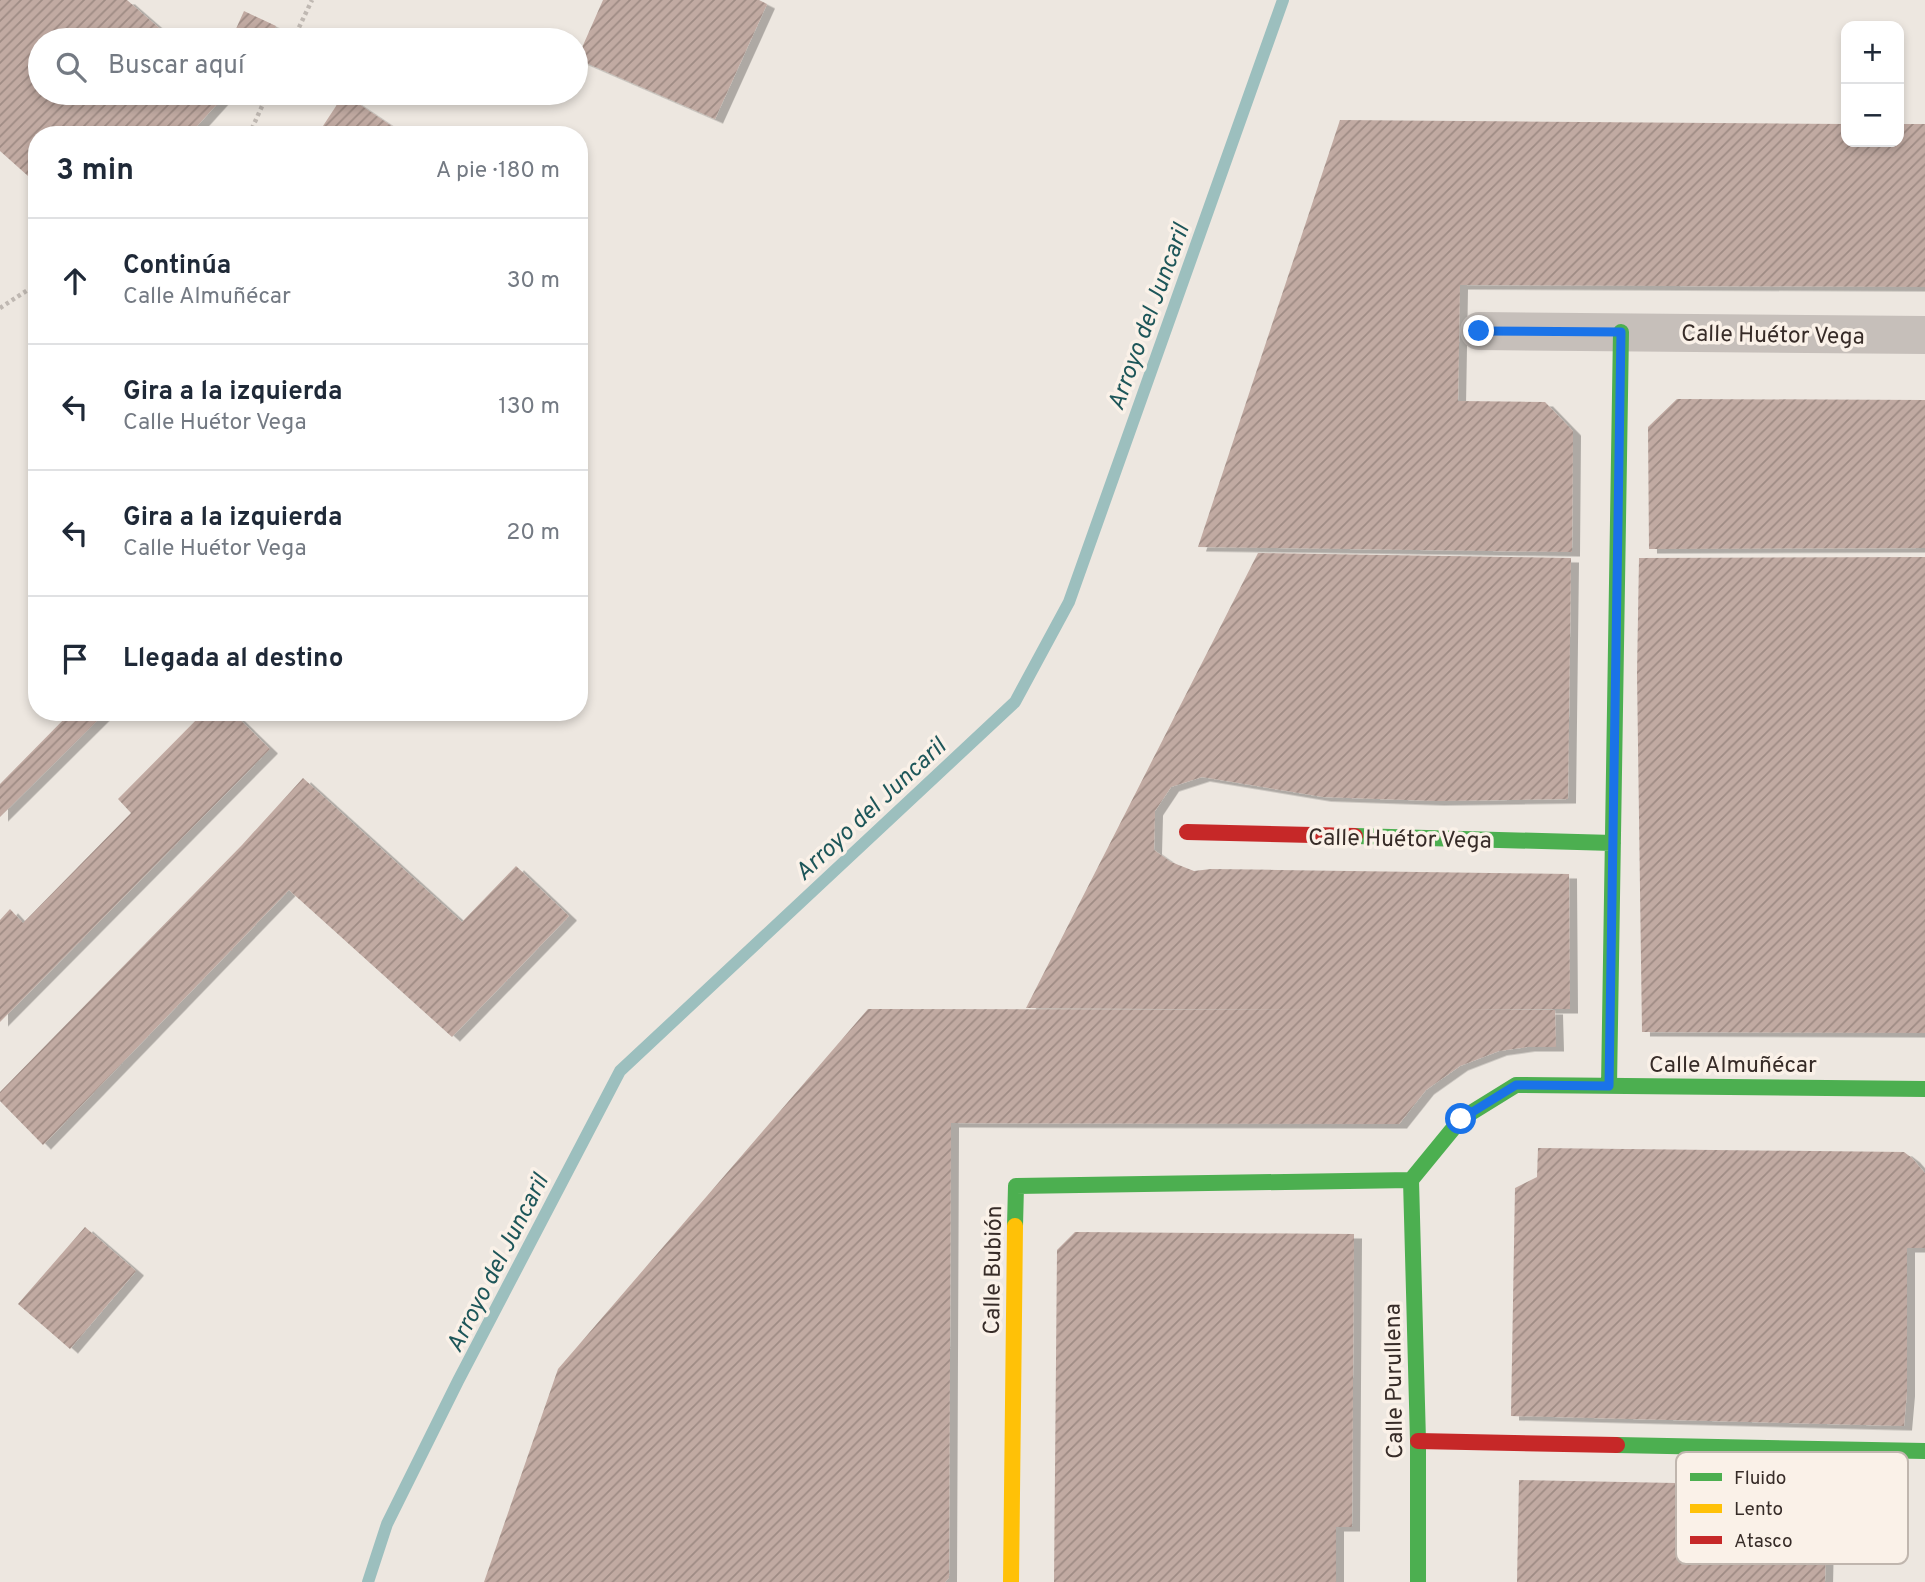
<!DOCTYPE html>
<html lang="es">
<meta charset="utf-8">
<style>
body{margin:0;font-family:Overpass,sans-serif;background:#f6f6f7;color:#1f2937}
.controls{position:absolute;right:21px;top:21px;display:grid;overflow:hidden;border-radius:14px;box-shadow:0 4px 10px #0003}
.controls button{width:63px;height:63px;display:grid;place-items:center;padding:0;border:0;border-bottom:2px solid #e0e1e3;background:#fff;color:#1f2937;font:35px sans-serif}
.stop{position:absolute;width:21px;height:21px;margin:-16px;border:5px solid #1a73e8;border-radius:50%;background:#fff}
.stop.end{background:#1a73e8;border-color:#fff;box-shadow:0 2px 7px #0008}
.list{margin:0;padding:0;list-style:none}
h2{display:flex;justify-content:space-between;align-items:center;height:91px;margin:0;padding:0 28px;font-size:30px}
h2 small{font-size:23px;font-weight:400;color:#747a83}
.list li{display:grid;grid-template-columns:46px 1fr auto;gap:21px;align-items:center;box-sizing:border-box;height:126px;padding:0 28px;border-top:2px solid #e0e1e3}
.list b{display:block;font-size:26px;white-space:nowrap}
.list p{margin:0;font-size:23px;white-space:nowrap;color:#747a83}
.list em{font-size:23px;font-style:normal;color:#747a83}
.icon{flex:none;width:38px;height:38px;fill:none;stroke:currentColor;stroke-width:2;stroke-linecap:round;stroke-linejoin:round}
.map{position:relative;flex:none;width:1925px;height:1582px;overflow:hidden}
.search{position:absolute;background:#fff;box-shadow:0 4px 10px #0003;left:28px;top:28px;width:560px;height:77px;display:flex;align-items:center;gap:18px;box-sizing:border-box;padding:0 24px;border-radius:38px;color:#747a83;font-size:26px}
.panel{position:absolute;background:#fff;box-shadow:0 4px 10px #0003;left:28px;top:126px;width:560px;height:595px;border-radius:28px}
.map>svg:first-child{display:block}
</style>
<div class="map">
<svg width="1925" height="1582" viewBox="0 0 1925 1582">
<defs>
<pattern id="building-hatch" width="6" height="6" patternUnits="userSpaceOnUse" patternTransform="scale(1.75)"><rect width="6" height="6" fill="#c1aaa2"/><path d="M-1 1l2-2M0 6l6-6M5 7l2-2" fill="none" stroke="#9e8b84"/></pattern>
<filter id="shadow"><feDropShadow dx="8" dy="4.5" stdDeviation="0" flood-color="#0004"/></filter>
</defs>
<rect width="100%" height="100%" fill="#ede7e0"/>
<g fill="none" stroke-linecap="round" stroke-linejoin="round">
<path stroke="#9cbfbe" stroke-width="12" d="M368,1582l19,-58 71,-143 162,-310 395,-369 54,-100 214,-602"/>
</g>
<path fill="url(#building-hatch)" filter="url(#shadow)" d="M0,0h127l46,40h-133v53h187l-38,42h-152v49l-37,-33z
M603,0h156l8,4 -52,115 -138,-60z
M244,11l32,15 -6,14h-39z
M344,94l49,33 -5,8h-65l-4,-3z
M1340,120l506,4v18h53v-18h26v163l-465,-2 -2,116 87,1 28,29 -1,121 -374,-5z
M1677,399l248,1v148l-276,1 -1,-122z
M1258,553l313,5 -3,241 -132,2 -113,-4 -121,-20 -31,10 -16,24 -1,39 17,12 23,9 17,-2 358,5 1,135h-105l90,1 1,37h-29l-28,4 -39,15 -34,24 -27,34 -448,-1 -2,455 -4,4h-461l74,-213 310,-360 455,1 -297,-2z
M1925,557v476l-283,-1 -5,-358 2,-116z
M71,712h35l-106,105v-33z
M204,712h28l38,37 -270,273v-102l10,-11 13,14 108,-110 -13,-14z
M303,778l159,144 54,-56 53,50 -117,121 -163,-147 -246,255 -43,-44v-9l242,-247z
M1538,1148l366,4 8,6 13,15v75h-18v144l-3,34 -393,-10 4,-228 22,-11z
M85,1227l51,44 -66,78 -52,-45z
M1075,1232l279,2 -2,293h-16v55h-282l3,-332z
M1519,1480l308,6 -2,96h-308z"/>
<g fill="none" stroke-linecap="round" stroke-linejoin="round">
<path stroke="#bfb8b2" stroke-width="4.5" stroke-dasharray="3.5 3.5" stroke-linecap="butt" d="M293,40l19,-40
M249,135l19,-42
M0,308l37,-24"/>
<path stroke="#c6bfba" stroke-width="38" d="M1479,331l446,4"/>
<path stroke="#4caf50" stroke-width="16" d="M1355,836l258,7
M1609,1086l12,-754
M1411,1180l50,-61 55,-34 409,4
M1411,1180l7,261v141
M1015,1226l1,-40 395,-6
M1617,1445l308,6"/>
<path stroke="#ffc107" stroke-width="16" d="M1011,1582l4,-356"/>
<path stroke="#c62828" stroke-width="16" d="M1187,832l168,4
M1418,1441l199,4"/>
</g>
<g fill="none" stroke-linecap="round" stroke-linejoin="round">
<path stroke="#1a73e8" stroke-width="9" d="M1461,1119l55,-34 93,1 12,-754 -142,-1"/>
</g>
<g text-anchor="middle" stroke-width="7" stroke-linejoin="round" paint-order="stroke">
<g font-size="23" fill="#372c28" stroke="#faf1e8">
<text transform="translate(1773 334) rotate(1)" y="8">Calle Huétor Vega</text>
<text transform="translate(1400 838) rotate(1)" y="8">Calle Huétor Vega</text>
<text x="1733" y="1072">Calle Almuñécar</text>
<text transform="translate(992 1270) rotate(-89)" y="8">Calle Bubión</text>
<text transform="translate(1393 1381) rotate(-91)" y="8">Calle Purullena</text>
</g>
<g font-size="24" font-style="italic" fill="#1d5659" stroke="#faf1e8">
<text transform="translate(1148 317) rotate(-70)" y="8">Arroyo del Juncaril</text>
<text transform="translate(870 809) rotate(-43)" y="8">Arroyo del Juncaril</text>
<text transform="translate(497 1263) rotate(-63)" y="8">Arroyo del Juncaril</text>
</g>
</g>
<rect x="1676" y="1452" width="232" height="112" rx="10" fill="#faf1e8" stroke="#c0b6ae" stroke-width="2"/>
<rect x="1690" y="1473" width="32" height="8" fill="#4caf50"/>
<rect x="1690" y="1504" width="32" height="9" fill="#ffc107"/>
<rect x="1690" y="1536" width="32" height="8" fill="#c62828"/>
<g font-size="19" fill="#372c28">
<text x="1734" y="1484">Fluido</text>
<text x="1734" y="1515">Lento</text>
<text x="1734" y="1547">Atasco</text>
</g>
</svg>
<div class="controls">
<button>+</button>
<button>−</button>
</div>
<div class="stop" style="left:1461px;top:1119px"></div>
<div class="stop end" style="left:1479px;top:331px"></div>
<div class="search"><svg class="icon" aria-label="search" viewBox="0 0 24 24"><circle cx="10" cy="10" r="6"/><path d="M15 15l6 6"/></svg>Buscar aquí</div>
<section class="panel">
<h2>3 min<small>A pie · 180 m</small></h2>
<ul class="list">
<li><svg class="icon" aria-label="ahead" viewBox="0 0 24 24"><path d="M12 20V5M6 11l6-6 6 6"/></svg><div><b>Continúa</b><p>Calle Almuñécar</p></div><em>30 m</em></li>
<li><svg class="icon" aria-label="left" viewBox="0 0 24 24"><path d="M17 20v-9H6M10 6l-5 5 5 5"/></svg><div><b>Gira a la izquierda</b><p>Calle Huétor Vega</p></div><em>130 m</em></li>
<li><svg class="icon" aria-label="left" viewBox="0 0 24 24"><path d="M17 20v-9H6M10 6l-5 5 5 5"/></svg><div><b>Gira a la izquierda</b><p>Calle Huétor Vega</p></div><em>20 m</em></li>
<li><svg class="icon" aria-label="arrive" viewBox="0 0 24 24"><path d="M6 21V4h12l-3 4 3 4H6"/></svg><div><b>Llegada al destino</b></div></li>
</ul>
</section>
</div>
